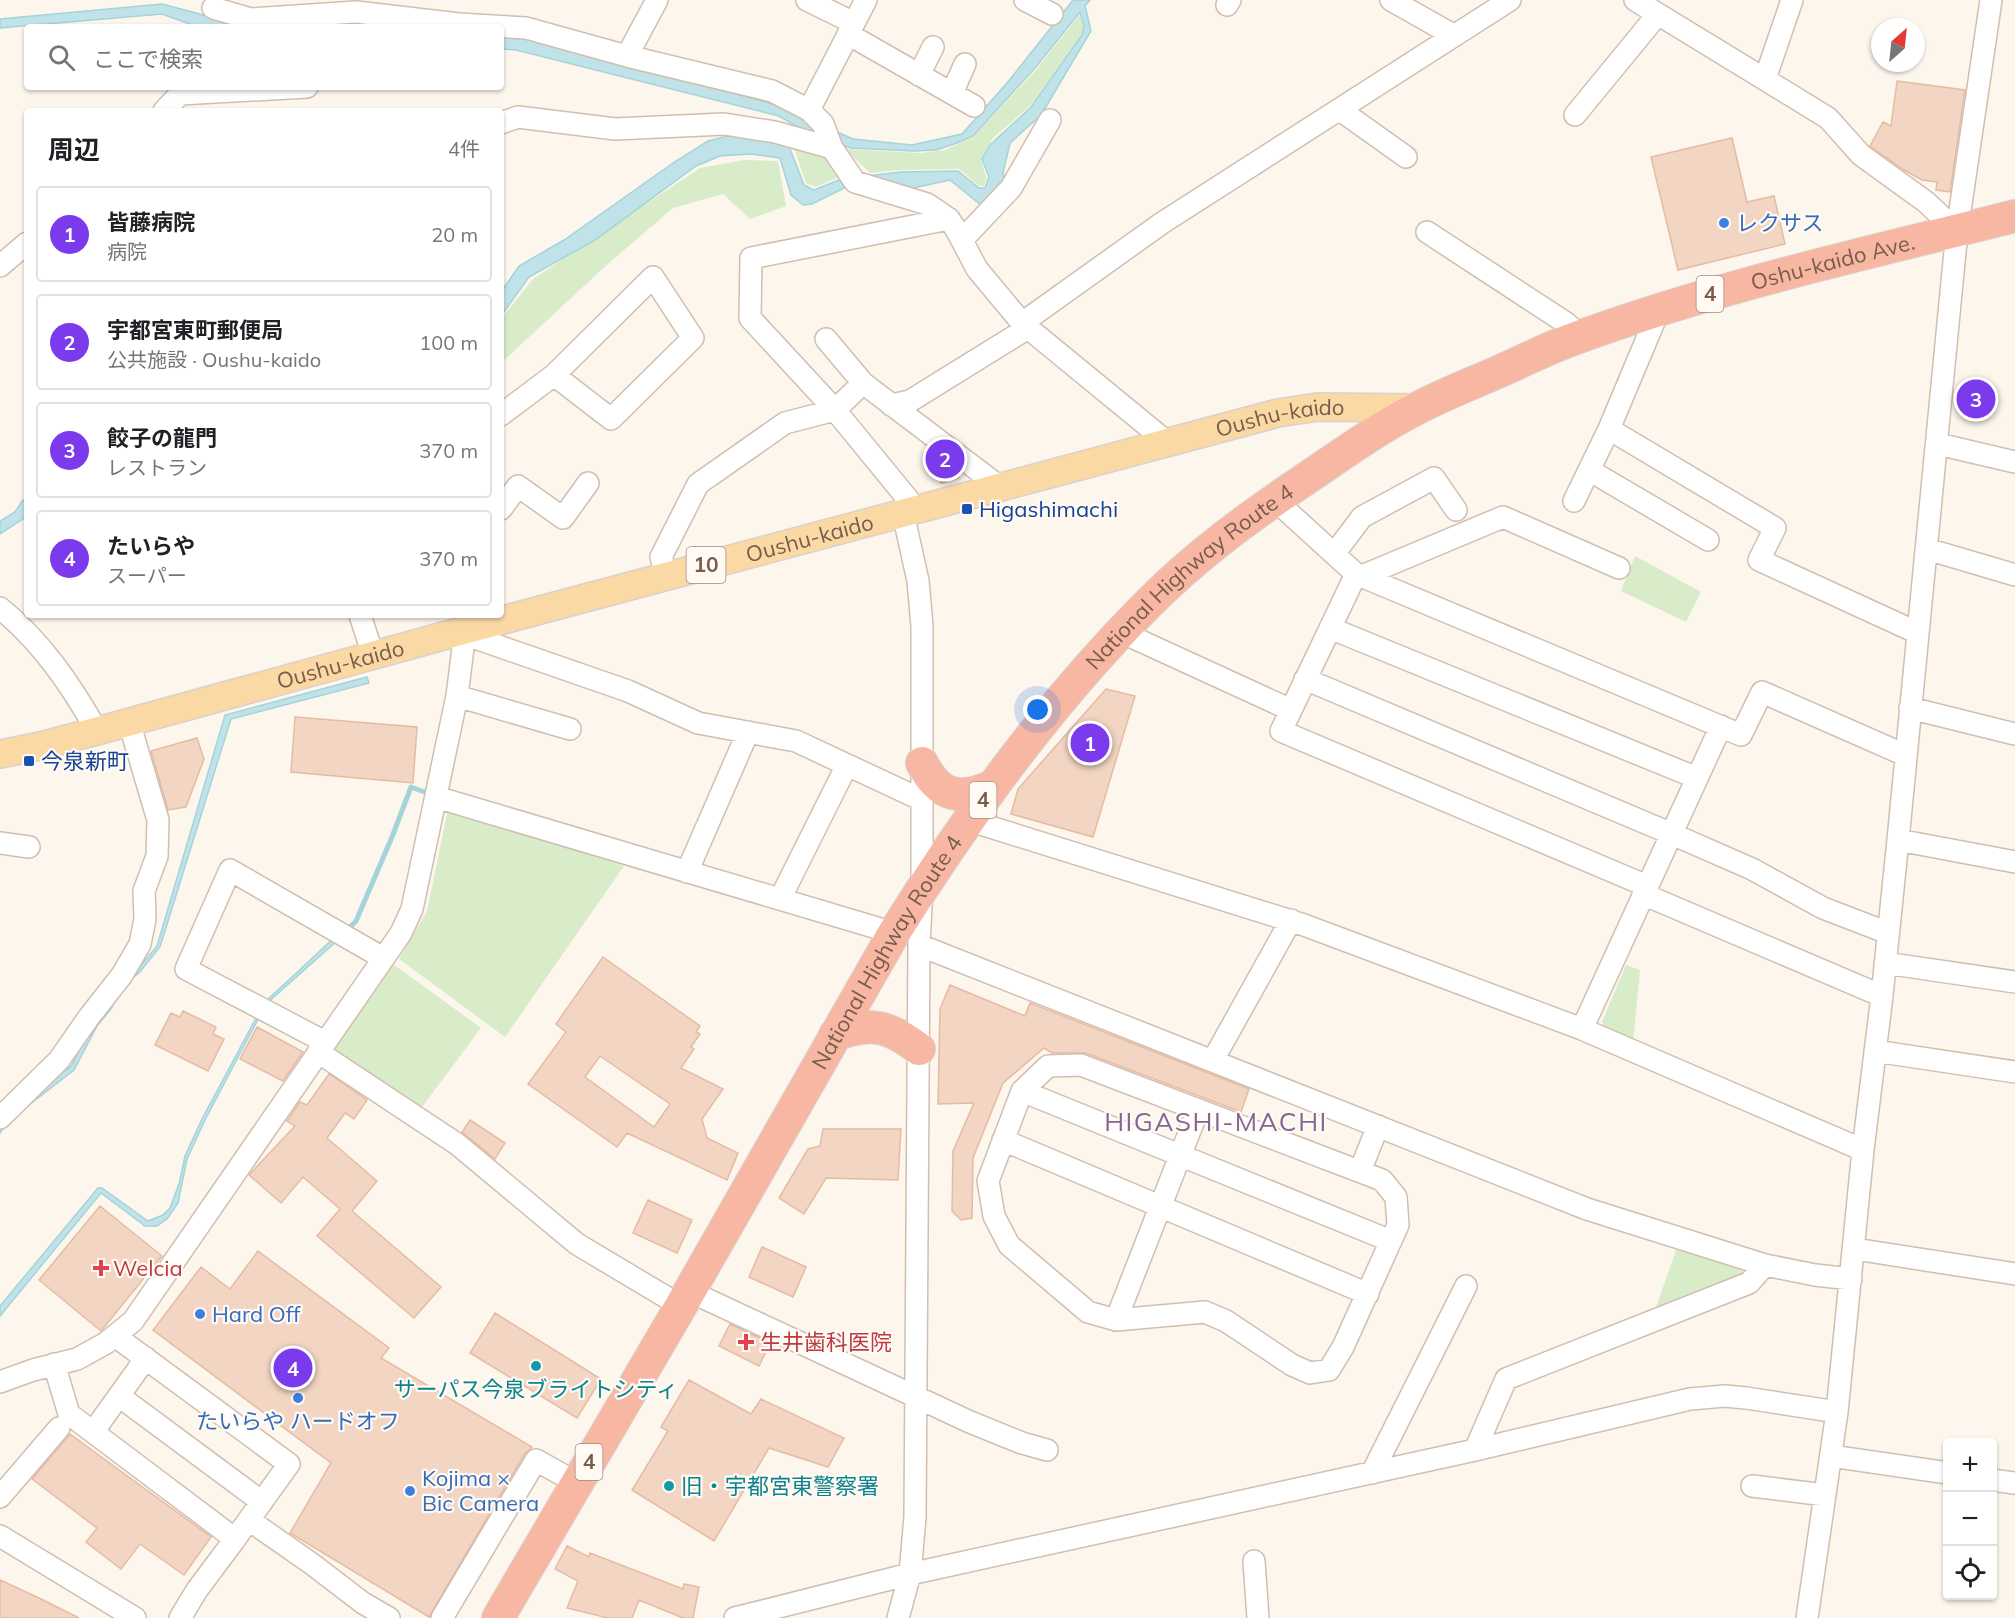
<!DOCTYPE html>
<html lang="ja">
<meta charset="utf-8">
<style>
body{margin:0;font-family:Mulish,"Noto Sans JP",sans-serif;background:#f6f6f6;color:#202124}
.controls{position:absolute;right:18px;bottom:18px;display:grid;overflow:hidden;border-radius:6px;box-shadow:0 2px 4px #0004}
.controls button{width:54px;height:54px;display:grid;place-items:center;padding:0;border:0;border-bottom:2px solid #e0e0e0;background:#fff;color:#202124;font:30px sans-serif}
.compass{position:absolute;left:1871px;top:18px;width:54px;height:54px;border-radius:50%;background:#fff;box-shadow:0 2px 4px #0004;rotate:27deg}
.you{position:absolute;left:1038px;top:710px;width:21px;height:21px;margin:-15px;border:4px solid #fff;border-radius:50%;background:#1a73e8;box-shadow:0 0 0 9px #1a73e833}
.badge{display:grid;place-items:center;width:39px;height:39px;border-radius:50%;background:#7c3aed;color:#fff;font-size:20px;font-weight:700}
.pin{position:absolute;translate:-50% -50%;border:3px solid #fff;box-shadow:0 2px 6px #0006}
.list{margin:0;padding:0;list-style:none}
h2{display:flex;justify-content:space-between;align-items:center;height:78px;margin:0;padding:0 24px;font-size:26px}
h2 small{font-size:20px;font-weight:400;color:#757577}
.list li{display:grid;grid-template-columns:39px 1fr auto;gap:18px;align-items:center;box-sizing:border-box;height:96px;margin:0 12px 12px;padding:0 12px;border:2px solid #e0e0e0;border-radius:6px}
.list b{display:block;font-size:22px;white-space:nowrap}
.list p{margin:0;font-size:20px;white-space:nowrap;color:#757577}
.list em{font-size:20px;font-style:normal;color:#757577}
.icon{flex:none;width:33px;height:33px;fill:none;stroke:currentColor;stroke-width:2;stroke-linecap:round;stroke-linejoin:round}
.map{position:relative;flex:none;width:2015px;height:1618px;overflow:hidden}
.search{position:absolute;background:#fff;box-shadow:0 2px 4px #0004;left:24px;top:24px;width:480px;height:66px;display:flex;align-items:center;gap:15px;box-sizing:border-box;padding:0 21px;border-radius:6px;color:#757577;font-size:22px}
.panel{position:absolute;background:#fff;box-shadow:0 2px 4px #0004;left:24px;top:108px;width:480px;height:510px;border-radius:6px}
.map>svg:first-child{display:block}
</style>
<div class="map">
<svg width="2015" height="1618" viewBox="0 0 2015 1618">
<rect width="100%" height="100%" fill="#fdf6ec"/>
<path fill="#d8ecc9" d="M1080,14l3,14 -2,7 -50,70 -38,33 -12,22 6,19 -3,7h-5l-20,-17 -60,1 -29,3 -25,-24 76,4 24,-3 28,-13 62,-66z
M792,142l34,12 15,22 -25,11 -10,-4z
M744,160l34,1 8,45 -36,13 -27,-25 -50,14 -63,54 -109,101v-44l32,-40 167,-111z
M1635,556l66,36 -15,30 -65,-31z
M448,809l176,57 -119,171 -106,-78 28,-48z
M393,964l88,64 -62,83 -88,-59z
M1626,965l14,5 -7,73 -26,-11 -5,-10z
M1677,1247l65,22 -2,18 -89,35z"/>
<path fill="#bfe3e8" stroke="#a5d3da" stroke-width="1.5" d="M1073,0h17l-5,6 6,25 -50,84 -31,28 -7,30 2,10 -23,23 -32,-26 -46,10 -56,-4 -36,18 -9,1 -12,-10 -11,-37 -29,-4 -31,2 -24,10 -101,74 -66,37 -28,39v-24l18,-26 45,-26 109,-77 35,-22 24,-6 32,3 25,8 15,39 10,5 27,-11 60,-7 57,-1 21,17h6l4,-11 -7,-18 8,-14 41,-38 51,-72 2,-8 -4,-15 -45,56 -62,68 -16,7 -21,7 -23,1 -62,-3 -41,-14 -31,-18 -263,-66 -15,-1v-13l49,5 226,64 77,34 59,6 50,-11 45,-51z
M162,4l72,19 25,4 112,-5 43,5h-216l-36,-13 -162,14v-9z
M27,498v18l-27,18v-13l15,-9 7,-11z
M367,677l2,6 -138,36 -71,228 -21,26 -15,11 -13,25 -14,17 -23,44 -67,52 -7,11v-8l4,-7 67,-52 23,-43 14,-16 14,-27 15,-10 20,-24 68,-231z
M335,937l3,3 -72,64 -61,116 -18,39 -9,44 -11,16 -10,7h-12l-44,-33 -101,123v-10l98,-118h4l46,33 15,-6 7,-7 9,-24 6,-28 17,-37 62,-116z"/>
<g fill="none" stroke-linecap="round" stroke-linejoin="round">
<path stroke="#a5d3da" stroke-width="5" d="M350,927l6,-6 36,-84 19,-50 19,7v-3"/>
</g>
<path fill="#f3d5c3" stroke="#e6bba3" stroke-width="1.5" fill-rule="evenodd" d="M1897,81l68,9 -15,102 -14,-2 1,-8 -15,-2 -18,-10 -34,-24 13,-24 8,4z
M1732,138l15,64 27,-6 11,48 -107,26 -27,-113z
M1963,386l28,5 -1,18 -28,-3z
M932,451l29,23 -3,4 -17,5 -12,-31z
M1106,689l29,7 -42,141 -82,-23 7,-25z
M295,717l122,10 -4,56 -122,-11z
M197,738l7,21 -18,48 -18,3 -17,-59z
M603,957l97,69 -4,6 4,2 -9,13 3,2 -13,19 42,21 -21,30 5,19 31,15 -11,27 -100,-47 -10,14 -89,-63 38,-52 -10,-8zM600,1056l70,48 -16,23 -69,-50z
M950,985l75,31 5,-13 219,86 -8,23 -155,-59h-34l-8,-5 -41,35 -30,75 -1,60 -11,2 -9,-9 1,-60 21,-48 -36,1 2,-95z
M183,1011l33,16 -3,7 11,5 -16,32 -53,-26 16,-32 9,4z
M257,1027l46,25 -20,29 -43,-22z
M329,1074l38,26 -13,19 -9,-6 -18,25 50,43 -25,30 89,76 -27,31 -97,-82 23,-27 -37,-32 -22,26 -32,-28 46,-49 -8,-5 13,-19 7,3z
M470,1120l35,23 -10,16 -33,-27z
M823,1129h78l-3,51 -72,-2 -22,36 -25,-16 29,-49 12,-3z
M648,1200l44,20 -15,33 -44,-20z
M100,1206l62,50 -61,75 -62,-51z
M762,1247l44,20 -13,30 -44,-20z
M258,1251l131,97 -8,10 151,89 -7,6 -96,164 -139,-84 41,-70 -178,-133 48,-63 29,22z
M495,1313l106,66 -24,39 -107,-65z
M730,1324l40,19 -11,23 -40,-20z
M689,1380l62,34 10,-15 83,39 -16,29 -59,-19 -55,93 -82,-51 36,-59 -7,-4z
M70,1434l141,103 -27,38 -44,-31 -19,25 -35,-27 11,-14 -65,-49z
M567,1546l22,11 1,-4 93,36 1,-5 15,3 -6,31h-10l-44,-18 -7,18h-24l-41,-10 11,-27 -23,-12z
M0,1580l39,18 40,20h-79z"/>
<g fill="none" stroke-linecap="round" stroke-linejoin="round">
<defs>
<path id="minor" d="M807,0l47,23
M1025,0l27,14
M1391,0l62,35
M1635,0l193,118 33,37 65,47 31,29
M1227,5l3,-5
M213,8l38,11 105,-7 103,12 67,4 101,28 145,35 37,19 14,14 9,24 23,34 72,22 22,15 8,12 20,38 45,54 145,119
M848,34l126,72
M627,56l30,-56
M919,75l14,-28
M1765,79l27,-79
M952,93l13,-29
M809,110l57,-110
M1340,110l66,47
M164,111l16,-17 127,-7
M1575,115l83,-101
M501,123l17,-6 97,12 109,-5 51,8 57,16
M1427,232l139,91 15,13
M962,240l49,-52 39,-68
M0,266l27,-23
M1022,323l140,-100 348,-223
M826,339l37,44 137,104
M891,405l19,-4 118,-73
M501,415l53,-40 99,-98 40,61 -82,81 -57,-44
M1609,429l166,99 -16,32 159,73
M1938,444l77,18
M1589,470l119,70
M1275,500l81,74 385,161 21,-43 143,63
M1574,501l35,-72 50,-119
M501,509l17,-23 45,32 25,-35
M916,509l-81,-99 -85,-92 1,-60 198,-39
M1927,549l88,26
M1334,554l28,-37 72,-39 22,32
M1356,574l-75,157 366,155
M666,576l-5,-19 37,-73 87,-61 50,-13 28,-27
M1362,576l141,-59 116,51
M0,608c41,33 71,77 97,123
M360,615l13,40
M1330,628l367,150
M458,632l170,59 70,32 98,18 126,59
M1121,632l170,78
M1305,679l367,155 80,35 71,39 65,25
M457,696l113,33
M1910,708l105,26
M436,797l458,136
M968,820l336,105 278,104 281,121
M1898,840l117,22
M0,843l29,4
M687,872l61,-140
M1643,894l239,102
M780,899l67,-134
M919,945l668,264 178,56 50,10 36,4
M1885,963l130,19
M1582,1029l139,-303
M325,1042l-139,-73 44,-99 153,88
M1875,1051l140,21
M318,1052l139,92 120,100 104,62
M1213,1060l78,-140
M1081,1065l301,115 14,17 2,28 -55,122 -14,23 -19,3 -18,-8 -66,-44 -21,-9 -89,8 -28,-8 -79,-67 -15,-29 -6,-35 34,-90 26,-25z
M1022,1091l369,150
M0,1118l59,-58 30,-43 33,-42 18,-31 5,-25 -1,-28 13,-35 1,-36 -29,-98
M1003,1140l365,154
M1360,1171l18,-45
M1855,1249l160,25
M689,1291l281,131 52,21 25,7
M1116,1320l82,-210
M54,1364l15,50 166,125 54,-75 -174,-128
M0,1382l33,-12 44,-11 29,-16 27,-22 268,-388 11,-24 45,-213 6,-48 -5,-16
M119,1396l143,106
M93,1432l53,-74
M1475,1450l31,-71 243,-96 16,-18
M1831,1456l117,17
M1372,1473l94,-187
M1992,1480l23,3
M1752,1486l73,9
M0,1497l59,-69
M249,1520l63,44 51,39 26,15
M0,1536l135,82
M1254,1561l4,57
M180,1618l17,-28 38,-51
M442,1618l94,-158 41,23
M735,1618l175,-44 565,-124 215,-51 35,-3 21,2 91,14
M898,1618l12,-44 5,-57 4,-572 3,-58v-261l-4,-45 -15,-68
M1807,1618l30,-206 26,-262 19,-154 16,-156 59,-609 34,-231"/>
<g id="major">
<path id="s1" d="M0,754l40,-8 57,-15 361,-99 820,-219 40,-6 99,1"/>
</g>
<g id="highway">
<path d="M922,763c17,34 38,38 71,23"/>
<path d="M835,1035c36,-14 54,-9 84,14"/>
<path id="s2" d="M498,1618l183,-312 213,-373c73,-117 155,-230 253,-328 49,-50 106,-91 163,-129 35,-24 69,-48 106,-67 26,-14 55,-25 82,-37 23,-10 46,-22 70,-31 145,-54 297,-87 447,-125"/>
</g>
</defs>
<use href="#minor" stroke="#d1beb0" stroke-width="24"/>
<use href="#major" stroke="#dad1cd" stroke-width="30"/>
<use href="#highway" stroke="#dad1cd" stroke-width="34"/>
<use href="#minor" stroke="#fff" stroke-width="21"/>
<use href="#major" stroke="#fbd9a5" stroke-width="27"/>
<use href="#highway" stroke="#f7b7a3" stroke-width="32"/>
</g>
<g fill="#3f7fe0" stroke="#fffaf3" stroke-width="2">
<circle cx="1724" cy="223" r="6"/>
<circle cx="200" cy="1314" r="6"/>
<circle cx="298" cy="1398" r="6"/>
<circle cx="410" cy="1491" r="6"/>
</g>
<g fill="#1a4fb4" stroke="#fffaf3" stroke-width="2">
<rect x="961" y="503" width="12" height="12" rx="3"/>
<rect x="23" y="755" width="12" height="12" rx="3"/>
</g>
<g fill="#e0444e" stroke="#fffaf3" stroke-width="2">
<path d="M98 1259h6v6h6v6h-6v6h-6v-6h-6v-6h6z"/>
<path d="M743 1333h6v6h6v6h-6v6h-6v-6h-6v-6h6z"/>
</g>
<g fill="#0f9aa8" stroke="#fffaf3" stroke-width="2">
<circle cx="536" cy="1366" r="6"/>
<circle cx="669" cy="1486" r="6"/>
</g>
<g text-anchor="middle" stroke-width="4.5" stroke-linejoin="round" paint-order="stroke">
<g fill="#fffaf3" stroke="#a28b7f" stroke-width="1.5">
<rect x="1696.5" y="276" width="27" height="36" rx="4.5"/>
<rect x="686.5" y="547" width="39" height="36" rx="4.5"/>
<rect x="969.5" y="782" width="27" height="36" rx="4.5"/>
<rect x="575.5" y="1444" width="27" height="36" rx="4.5"/>
</g>
<g font-size="21" font-weight="bold" fill="#7a5c4d">
<text x="1710" y="301">4</text>
<text x="706" y="572">10</text>
<text x="983" y="807">4</text>
<text x="589" y="1469">4</text>
</g>
<g font-size="22" fill="#366cbe" stroke="#fffaf3" text-anchor="start">
<text x="1736" y="231">レクサス</text>
<text x="212" y="1322">Hard Off</text>
<text x="298" y="1429" text-anchor="middle">たいらや ハードオフ</text>
<text x="422" y="1486">Kojima ×<tspan x="422" dy="25">Bic Camera</tspan></text>
</g>
<g font-size="22" fill="#7a5c4d" stroke="#fffaf3">
<text dy="8" stroke="none"><textPath href="#s2" startOffset="1983">Oshu-kaido Ave.</textPath></text>
<text dy="8" stroke="none"><textPath href="#s1" startOffset="1324">Oushu-kaido</textPath></text>
<text dy="8" stroke="none"><textPath href="#s1" startOffset="838">Oushu-kaido</textPath></text>
<text dy="8" stroke="none"><textPath href="#s2" startOffset="1257">National Highway Route 4</textPath></text>
<text dy="8" stroke="none"><textPath href="#s1" startOffset="352">Oushu-kaido</textPath></text>
<text dy="8" stroke="none"><textPath href="#s2" startOffset="771">National Highway Route 4</textPath></text>
</g>
<g font-size="22" fill="#164399" stroke="#fffaf3" text-anchor="start">
<text x="979" y="517">Higashimachi</text>
<text x="41" y="769">今泉新町</text>
</g>
<g font-size="22" fill="#be3a42" stroke="#fffaf3" text-anchor="start">
<text x="113" y="1276">Welcia</text>
<text x="760" y="1350">生井歯科医院</text>
</g>
<g font-size="22" fill="#0d838f" stroke="#fffaf3">
<text x="536" y="1397">サーパス今泉ブライトシティ</text>
<text x="681" y="1494" text-anchor="start">旧・宇都宮東警察署</text>
</g>
<g font-size="26" letter-spacing="1.5" fill="#846695" stroke="#fffaf3">
<text x="1216" y="1131">HIGASHI-MACHI</text>
</g>
</g>
</svg>
<div class="controls">
<button>+</button>
<button>−</button>
<button><svg class="icon" aria-label="locate" viewBox="0 0 24 24"><circle cx="12" cy="12" r="6"/><path d="M12 2v4M12 18v4M2 12h4M18 12h4"/></svg></button>
</div>
<svg class="compass" viewBox="-18 -18 36 36"><path d="M0-13l5 13h-10z" fill="#e53935"/><path d="M0 13l5-13h-10z" fill="#757577"/></svg>
<div class="you"></div>
<div class="pin badge" style="left:1090px;top:743px">1</div>
<div class="pin badge" style="left:945px;top:459px">2</div>
<div class="pin badge" style="left:1976px;top:399px">3</div>
<div class="pin badge" style="left:293px;top:1368px">4</div>
<div class="search"><svg class="icon" aria-label="search" viewBox="0 0 24 24"><circle cx="10" cy="10" r="6"/><path d="M15 15l6 6"/></svg>ここで検索</div>
<section class="panel">
<h2>周辺<small>4件</small></h2>
<ul class="list">
<li><span class="badge">1</span><div><b>皆藤病院</b><p>病院</p></div><em>20 m</em></li>
<li><span class="badge">2</span><div><b>宇都宮東町郵便局</b><p>公共施設 · Oushu-kaido</p></div><em>100 m</em></li>
<li><span class="badge">3</span><div><b>餃子の龍門</b><p>レストラン</p></div><em>370 m</em></li>
<li><span class="badge">4</span><div><b>たいらや</b><p>スーパー</p></div><em>370 m</em></li>
</ul>
</section>
</div>
